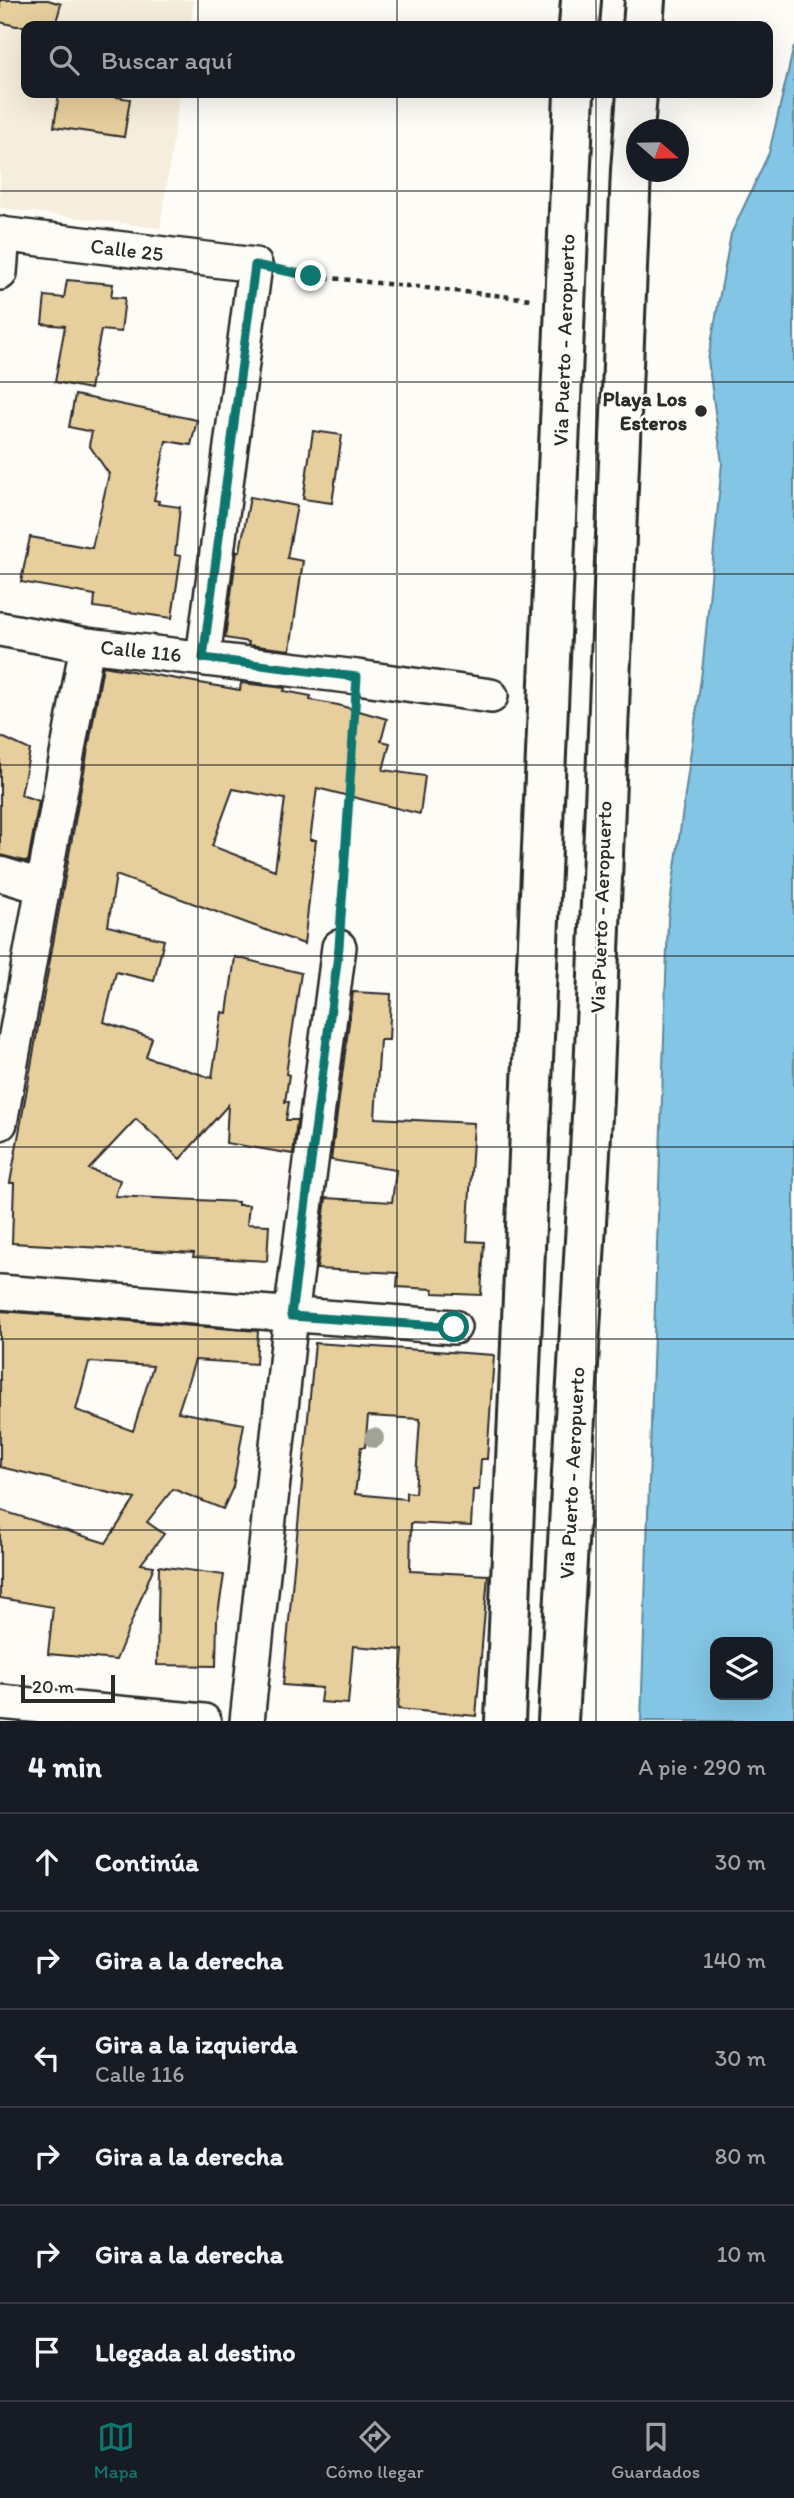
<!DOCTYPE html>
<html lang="es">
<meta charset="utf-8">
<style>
body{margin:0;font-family:Itim,sans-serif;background:#242831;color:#f1f3f6}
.controls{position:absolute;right:21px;bottom:21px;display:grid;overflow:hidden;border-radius:14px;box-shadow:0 7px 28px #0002}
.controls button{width:63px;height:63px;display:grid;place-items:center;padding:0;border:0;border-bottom:2px solid #363941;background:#171b24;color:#f1f3f6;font:35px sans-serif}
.compass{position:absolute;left:626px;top:119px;width:63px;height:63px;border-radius:50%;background:#171b24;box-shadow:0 7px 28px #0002;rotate:110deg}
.scale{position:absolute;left:21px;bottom:18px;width:94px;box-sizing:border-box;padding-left:7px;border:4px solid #2b2b2b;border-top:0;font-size:19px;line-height:24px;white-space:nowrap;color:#2b2b2b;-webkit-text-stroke:5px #fdfcf7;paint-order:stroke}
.stop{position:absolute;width:21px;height:21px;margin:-16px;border:5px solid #0f766e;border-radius:50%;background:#fff}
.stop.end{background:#0f766e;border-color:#fff;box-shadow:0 2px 7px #0008}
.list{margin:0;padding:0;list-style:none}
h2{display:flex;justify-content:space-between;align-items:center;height:91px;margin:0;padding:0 28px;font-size:30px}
h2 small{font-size:23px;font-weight:400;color:#9ea1a6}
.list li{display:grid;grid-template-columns:46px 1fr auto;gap:21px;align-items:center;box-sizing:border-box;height:98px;padding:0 28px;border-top:2px solid #363941}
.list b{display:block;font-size:26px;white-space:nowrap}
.list p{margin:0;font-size:23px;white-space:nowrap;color:#9ea1a6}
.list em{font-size:23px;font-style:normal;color:#9ea1a6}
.icon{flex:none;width:38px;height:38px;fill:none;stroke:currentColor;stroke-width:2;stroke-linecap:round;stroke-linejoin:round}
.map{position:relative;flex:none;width:794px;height:1721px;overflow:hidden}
.search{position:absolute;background:#171b24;box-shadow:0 7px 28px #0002;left:21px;right:21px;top:21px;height:77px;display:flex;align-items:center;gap:18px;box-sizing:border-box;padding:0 24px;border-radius:14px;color:#9ea1a6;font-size:26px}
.sheet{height:679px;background:#171b24}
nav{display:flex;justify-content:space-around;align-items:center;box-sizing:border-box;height:98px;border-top:2px solid #363941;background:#171b24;font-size:19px;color:#9ea1a6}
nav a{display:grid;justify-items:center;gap:4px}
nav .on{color:#0f766e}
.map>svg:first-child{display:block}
</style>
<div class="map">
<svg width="794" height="1721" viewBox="0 0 794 1721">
<rect width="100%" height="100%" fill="#fdfcf7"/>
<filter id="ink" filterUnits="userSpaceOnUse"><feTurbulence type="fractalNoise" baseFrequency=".0143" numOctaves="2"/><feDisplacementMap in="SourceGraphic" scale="14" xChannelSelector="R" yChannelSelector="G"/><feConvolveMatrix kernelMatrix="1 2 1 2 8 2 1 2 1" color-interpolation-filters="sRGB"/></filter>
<g filter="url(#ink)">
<path fill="#f6eedc" d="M0,0h194l-4,26h-164v67h154l-20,135 -160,-20z"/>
<path fill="#83c5e4" stroke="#60879a" stroke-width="2" fill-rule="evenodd" d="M794,46v1675h-153l27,-802 35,-256 19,-200 -14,-103 23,-126 38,-81zM715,1642h53v53h-53z"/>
<path fill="#e7ce9d" stroke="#2b2b2b" stroke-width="2" fill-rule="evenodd" d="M0,0h48l13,4 -6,22h-39l-16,-4z
M59,93h31l40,6 -6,38 -70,-10z
M67,280l46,4 -2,13 14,1 -4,34 -20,-2 -11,59 -35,-7 10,-56 -23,-2 3,-28 19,2z
M75,395l122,25 -6,25 -25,-4 -12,59 5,1 -1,3 22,3 -5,48 6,1 -9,62 -78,-11 1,-12 -74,-13 9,-45 62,11 17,-74 -20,-29 3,-13 -23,-5z
M313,431l29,4 -10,68 -29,-4z
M250,497l47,9 -10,52 16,3 -13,89 -42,-5 1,-3 -24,-4 12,-87h3z
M103,666l137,24 1,-7 44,5 -1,3 27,5 -1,4 28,5 49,14 -6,22 9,2 -7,27 42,6 -5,38 -103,-26 -7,52h6l-12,104 -188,-69 -8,51 56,14 -10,41 -38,-9 -12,50 48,16 -6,19 66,21 10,-66 5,1 8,-56 66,16 -15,101 3,1 -4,27h4l-3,18h11l-4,34 -67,-11 2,-38 -48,54 -44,-40 -47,50 31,11 -5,16 123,6v3h11l-2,19 22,1 -2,36 -74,-4 1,-4 -182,-10 2,-60h-4zM233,789l52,10 -10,71 -63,-24z
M0,736l30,14 -9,45 18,6 -11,61 -28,-7z
M353,992l38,2 -2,46h-9l-5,78 99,5 -7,118 17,1 -3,53 -48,-2v-4l-36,-2 1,-14 -81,-4 9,-71 66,4 4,-32 -65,-10z
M0,1311l258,20 -2,33 -61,-4 -17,52 66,12 -11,63 -10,22 -50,-20 -26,33 17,12 -23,30 13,2 -38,94 -68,-6 5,-47 -53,-9v-88l106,33 29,-44 -135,-32zM89,1362l64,4 -20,65 -57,-21z
M315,1343l179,12 -7,104h-6l-2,31h-6l-2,36 -60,-3 -1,48 78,4 -12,141 -78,-7 5,-59 -50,-4 -5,58 -28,-2 2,-14 -39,-3zM368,1416l52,3 -5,74 -9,-1v7l-51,-5 6,-47h4z
M159,1566l65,9 -7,45 -1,46 -59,-1z"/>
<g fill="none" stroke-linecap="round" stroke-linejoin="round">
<defs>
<path id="minor" d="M0,234l255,31 -52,393
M0,273l3,-39
M0,629l87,16 270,32 134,19
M0,874l43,13
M0,1123l87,-478
M0,1292l454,35
M0,1702l204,19
M247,1721l44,-405 48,-369"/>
<path id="primary" d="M579,26l2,-26
M643,26l2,-26
M505,1721l69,-1628
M558,1721l35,-623 38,-928 6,-77"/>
</defs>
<use href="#minor" stroke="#2b2b2b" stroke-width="38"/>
<use href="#primary" stroke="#2b2b2b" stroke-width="44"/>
<path stroke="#2b2b2b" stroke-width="4.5" stroke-dasharray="5 5" stroke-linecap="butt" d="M286,271l25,5 221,23
M341,918l14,-211"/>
<use href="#minor" stroke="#fdfcf7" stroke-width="33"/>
<use href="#primary" stroke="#fdfcf7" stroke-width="38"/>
</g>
<circle fill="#a2a396" cx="374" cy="1438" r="10"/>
</g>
<g fill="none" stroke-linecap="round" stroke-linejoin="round" filter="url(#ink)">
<path stroke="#0f766e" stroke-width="9" d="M311,276l-56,-11 -52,393 154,19 -18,270 -48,369 163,11"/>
</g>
<path fill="none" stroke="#2b2b2b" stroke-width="2" stroke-opacity="0.55" d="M198,0v26M397,0v26M596,0v26M198,93v1628M397,93v1628M596,93v1628M0,191h794M0,382h794M0,574h794M0,765h794M0,956h794M0,1147h794M0,1339h794M0,1530h794"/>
<circle fill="#2b2b2b" stroke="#fdfcf7" stroke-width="2.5" cx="701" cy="411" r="7"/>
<g text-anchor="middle" stroke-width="5" stroke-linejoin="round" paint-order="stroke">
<g font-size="21" fill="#2b2b2b" stroke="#fdfcf7">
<text transform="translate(127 250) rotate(7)" y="7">Calle 25</text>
<text transform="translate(564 340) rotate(-88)" y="7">Via Puerto - Aeropuerto</text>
<text transform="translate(141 651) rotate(6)" y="7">Calle 116</text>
<text transform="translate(601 907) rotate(-88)" y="7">Via Puerto - Aeropuerto</text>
<text transform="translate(572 1473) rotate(-87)" y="7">Via Puerto - Aeropuerto</text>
</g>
<g font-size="21" font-weight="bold" fill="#2b2b2b" stroke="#fdfcf7" text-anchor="end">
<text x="687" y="406">Playa Los<tspan x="687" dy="24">Esteros</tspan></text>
</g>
</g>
</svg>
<div class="controls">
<button><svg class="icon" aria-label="layers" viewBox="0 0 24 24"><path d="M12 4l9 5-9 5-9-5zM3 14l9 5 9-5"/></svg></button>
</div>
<svg class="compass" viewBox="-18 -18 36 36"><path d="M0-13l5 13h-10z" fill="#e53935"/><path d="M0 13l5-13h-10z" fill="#9ea1a6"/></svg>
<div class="scale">20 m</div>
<div class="stop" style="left:454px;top:1327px"></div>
<div class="stop end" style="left:311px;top:276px"></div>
<div class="search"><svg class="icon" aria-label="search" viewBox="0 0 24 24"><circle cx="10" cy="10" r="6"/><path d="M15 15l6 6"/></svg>Buscar aquí</div>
</div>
<section class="sheet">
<h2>4 min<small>A pie · 290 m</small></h2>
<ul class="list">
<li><svg class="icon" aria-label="ahead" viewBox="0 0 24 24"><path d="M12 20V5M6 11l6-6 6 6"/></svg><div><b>Continúa</b></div><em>30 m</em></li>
<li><svg class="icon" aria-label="right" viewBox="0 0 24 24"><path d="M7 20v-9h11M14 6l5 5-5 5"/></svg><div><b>Gira a la derecha</b></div><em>140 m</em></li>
<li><svg class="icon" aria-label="left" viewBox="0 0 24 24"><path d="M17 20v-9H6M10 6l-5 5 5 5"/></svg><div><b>Gira a la izquierda</b><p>Calle 116</p></div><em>30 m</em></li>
<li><svg class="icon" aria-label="right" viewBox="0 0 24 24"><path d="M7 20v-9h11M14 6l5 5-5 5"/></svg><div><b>Gira a la derecha</b></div><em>80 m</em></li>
<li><svg class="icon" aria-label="right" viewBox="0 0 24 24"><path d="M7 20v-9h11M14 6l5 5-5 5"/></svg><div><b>Gira a la derecha</b></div><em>10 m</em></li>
<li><svg class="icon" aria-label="arrive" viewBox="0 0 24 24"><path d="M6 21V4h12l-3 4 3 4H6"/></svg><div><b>Llegada al destino</b></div></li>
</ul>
</section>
<nav>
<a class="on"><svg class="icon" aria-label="map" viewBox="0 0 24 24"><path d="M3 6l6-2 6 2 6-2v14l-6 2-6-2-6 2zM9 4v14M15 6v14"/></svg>Mapa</a>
<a><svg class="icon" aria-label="directions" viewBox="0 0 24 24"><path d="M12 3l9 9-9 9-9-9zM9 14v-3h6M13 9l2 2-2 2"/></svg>Cómo llegar</a>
<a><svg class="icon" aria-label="saved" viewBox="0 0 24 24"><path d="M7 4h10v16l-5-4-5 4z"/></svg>Guardados</a>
</nav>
